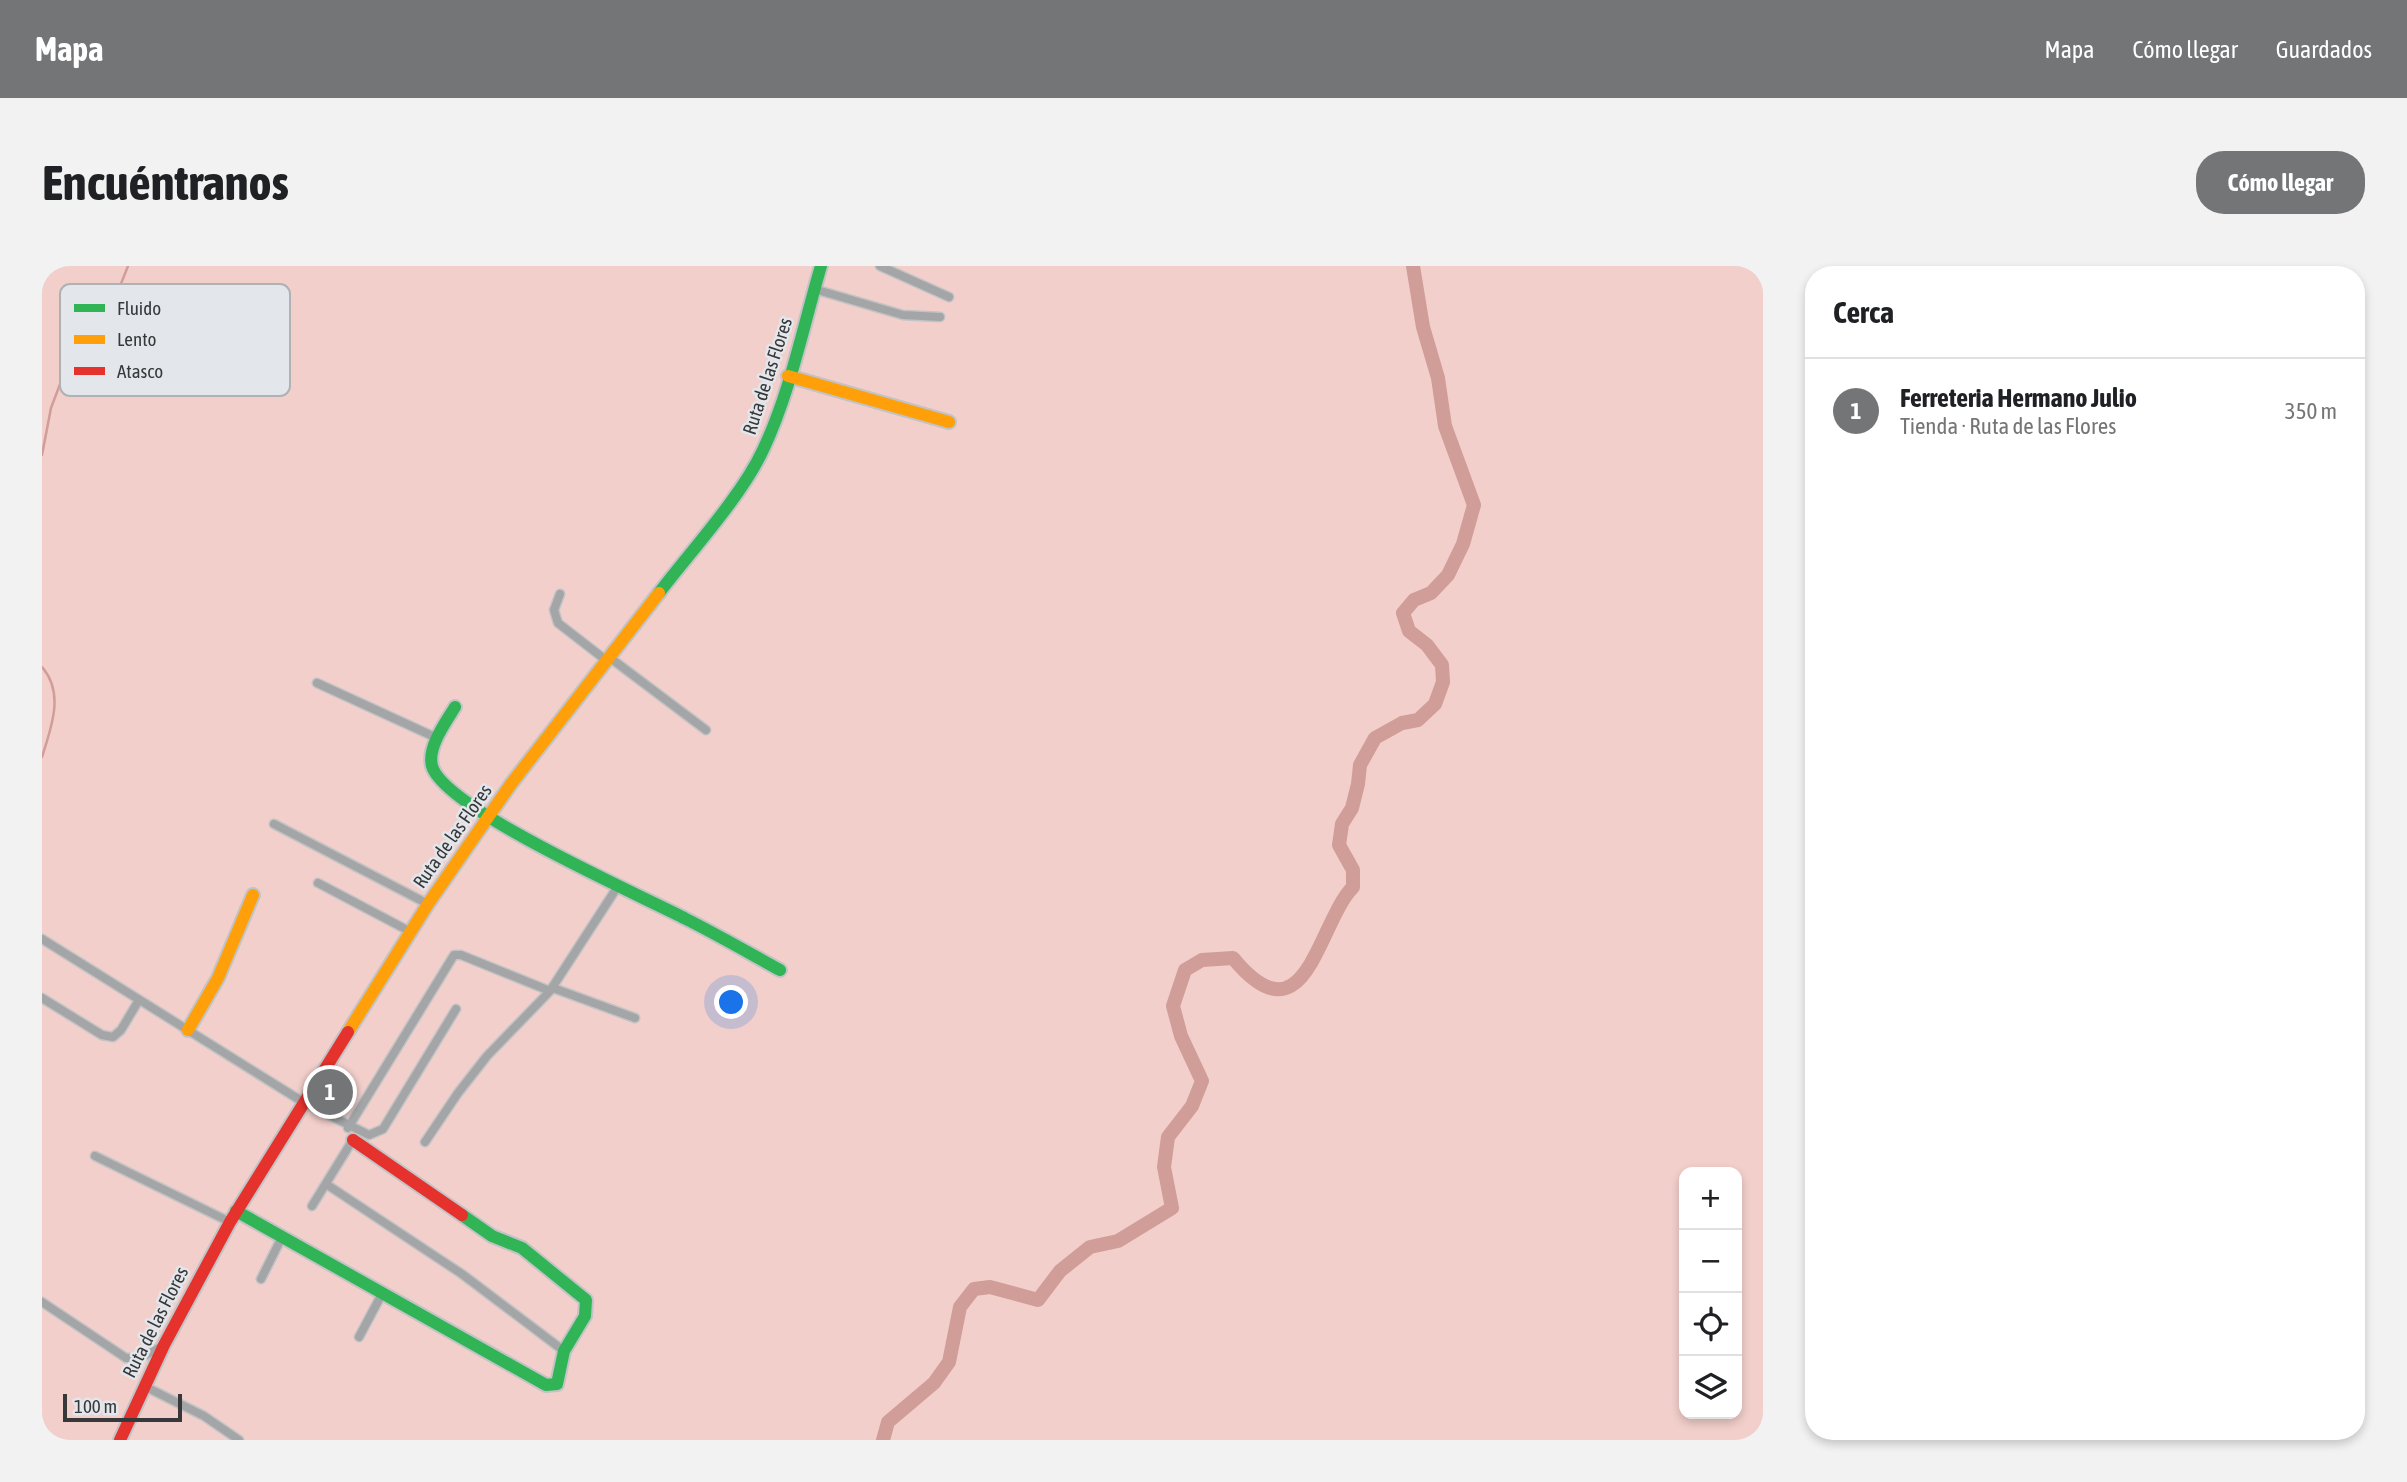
<!DOCTYPE html>
<html lang="es">
<meta charset="utf-8">
<style>
body{margin:0;font-family:"Asap Condensed",sans-serif;background:#f2f2f2;color:#202124}
.controls{position:absolute;right:21px;bottom:21px;display:grid;overflow:hidden;border-radius:14px;box-shadow:0 4px 10px #0003}
.controls button{width:63px;height:63px;display:grid;place-items:center;padding:0;border:0;border-bottom:2px solid #e0e0e0;background:#fff;color:#202124;font:35px sans-serif}
.scale{position:absolute;left:21px;bottom:18px;width:119px;box-sizing:border-box;padding-left:7px;border:4px solid #373839;border-top:0;font-size:19px;line-height:24px;white-space:nowrap;color:#373839;-webkit-text-stroke:5px #e3e6ea;paint-order:stroke}
.you{position:absolute;left:690px;top:737px;width:24px;height:24px;margin:-18px;border:5px solid #fff;border-radius:50%;background:#1a73e8;box-shadow:0 0 0 10px #1a73e833}
.badge{display:grid;place-items:center;width:46px;height:46px;border-radius:50%;background:#747577;color:#fff;font-size:23px;font-weight:700}
.pin{position:absolute;translate:-50% -50%;border:4px solid #fff;box-shadow:0 2px 7px #0006}
.list{margin:0;padding:0;list-style:none}
h2{display:flex;justify-content:space-between;align-items:center;height:91px;margin:0;padding:0 28px;font-size:30px}
h2 small{font-size:23px;font-weight:400;color:#757577}
.list li{display:grid;grid-template-columns:46px 1fr auto;gap:21px;align-items:center;box-sizing:border-box;height:105px;padding:0 28px;border-top:2px solid #e0e0e0}
.list b{display:block;font-size:26px;white-space:nowrap}
.list p{margin:0;font-size:23px;white-space:nowrap;color:#757577}
.list em{font-size:23px;font-style:normal;color:#757577}
.icon{flex:none;width:38px;height:38px;fill:none;stroke:currentColor;stroke-width:2;stroke-linecap:round;stroke-linejoin:round}
.map{position:relative;flex:none;width:1721px;height:1174px;overflow:hidden;border-radius:28px}
header{display:flex;align-items:center;gap:42px;box-sizing:border-box;height:98px;padding:0 35px;background:#747577;color:#fff}
header strong{font-size:33px}
nav{display:flex;gap:38px;margin-inline-start:auto;font-size:24px}
.intro{display:flex;align-items:center;justify-content:space-between;box-sizing:border-box;height:168px;padding:0 42px}
h1{margin:0;font-size:49px}
.button{padding:18px 32px;border-radius:28px;background:#747577;color:#fff;font-size:24px;font-weight:700}
main{display:flex;gap:42px;padding:0 42px}
aside{flex:1;background:#fff;border-radius:28px;box-shadow:0 4px 10px #0003}
.map>svg:first-child{display:block}
</style>
<header>
<strong>Mapa</strong>
<nav><a>Mapa</a><a>Cómo llegar</a><a>Guardados</a></nav>
</header>
<div class="intro"><h1>Encuéntranos</h1><a class="button">Cómo llegar</a></div>
<main>
<div class="map">
<svg width="1721" height="1174" viewBox="0 0 1721 1174">
<rect width="100%" height="100%" fill="#e4e6e9"/>
<path fill="#f2cfcb" fill-rule="evenodd" d="M0,0h1721v1174h-1721zM1642,906h53v242h-53z"/>
<g fill="none" stroke-linecap="round" stroke-linejoin="round">
<path stroke="#d09d98" stroke-width="2.5" d="M0,189l9,-47 11,-29 29,-58 20,-12 17,-43
M0,401c23,26 9,61 0,90"/>
<path stroke="#d09d98" stroke-width="14" d="M841,1174l5,-18 46,-39 15,-21 11,-55 14,-18 16,-2 48,13 22,-29 30,-24 28,-6 54,-33 -8,-41 4,-30 24,-31 10,-25 -21,-45 -8,-30 12,-36 17,-10 31,-2c73,89 85,-36 120,-71v-17l-14,-25 3,-21 10,-16 6,-24 2,-19 15,-27 27,-15 16,-3 17,-16 8,-22 -1,-17 -15,-20 -18,-14 -6,-18 11,-13 17,-7 17,-18 15,-31 11,-39 -29,-79 -7,-48 -15,-51 -10,-61"/>
<defs>
<path id="street" d="M838,0l69,31
M772,23l89,26 37,2
M518,328l-6,16 4,13 49,38
M567,391l97,73
M275,417l120,55
M232,558l154,80
M276,617l93,49
M0,673l261,163 66,33 14,-6 73,-120
M511,722l82,30
M0,732l60,37 11,2 8,-7 18,-30
M306,862l106,-173h7l89,36 68,-105
M383,876l33,-49 29,-37 63,-65
M53,890l135,66
M284,918l136,90 102,77
M270,940l42,-68
M219,1013l21,-42
M0,1036l84,56h15l23,-13
M317,1071l24,-45
M102,1120l60,30 35,24"/>
<path id="fast" d="M617,327c32,-42 82,-96 104,-143 27,-57 40,-123 58,-184
M413,441c-9,15 -28,40 -23,59 12,43 208,129 254,153 32,16 63,34 94,51
M194,945l310,174 11,-1 7,-33 21,-35 1,-16 -64,-52 -30,-12 -30,-21"/>
<path id="slow" d="M746,110l161,46
M146,764l30,-52 35,-83
M306,766l80,-128 83,-120 148,-191"/>
<path id="jam" d="M311,874l109,75
M78,1174l44,-95 66,-123 118,-190"/>
</defs>
<use href="#street" stroke="#c2c3c5" stroke-width="11"/>
<use href="#fast" stroke="#c2c3c5" stroke-width="16"/>
<use href="#slow" stroke="#c2c3c5" stroke-width="16"/>
<use href="#jam" stroke="#c2c3c5" stroke-width="16"/>
<use href="#street" stroke="#a4a5a6" stroke-width="8"/>
<use href="#fast" stroke="#30b455" stroke-width="12"/>
<use href="#slow" stroke="#ff9f0a" stroke-width="12"/>
<use href="#jam" stroke="#e5322d" stroke-width="12"/>
</g>
<g text-anchor="middle" stroke-width="5" stroke-linejoin="round" paint-order="stroke">
<g font-size="19" fill="#373839" stroke="#e3e6ea">
<text transform="translate(725 110) rotate(-72)" y="7">Ruta de las Flores</text>
<text transform="translate(410 570) rotate(-55)" y="7">Ruta de las Flores</text>
<text transform="translate(113 1056) rotate(-63)" y="7">Ruta de las Flores</text>
</g>
</g>
<rect x="18" y="18" width="230" height="112" rx="10" fill="#e3e6ea" stroke="#afb2b5" stroke-width="2"/>
<rect x="32" y="38" width="31" height="8" fill="#30b455"/>
<rect x="32" y="69" width="31" height="9" fill="#ff9f0a"/>
<rect x="32" y="101" width="31" height="8" fill="#e5322d"/>
<g font-size="19" fill="#373839">
<text x="75" y="49">Fluido</text>
<text x="75" y="80">Lento</text>
<text x="75" y="112">Atasco</text>
</g>
</svg>
<div class="controls">
<button>+</button>
<button>−</button>
<button><svg class="icon" aria-label="locate" viewBox="0 0 24 24"><circle cx="12" cy="12" r="6"/><path d="M12 2v4M12 18v4M2 12h4M18 12h4"/></svg></button>
<button><svg class="icon" aria-label="layers" viewBox="0 0 24 24"><path d="M12 4l9 5-9 5-9-5zM3 14l9 5 9-5"/></svg></button>
</div>
<div class="scale">100 m</div>
<div class="you"></div>
<div class="pin badge" style="left:288px;top:826px">1</div>
</div>
<aside>
<h2>Cerca<small></small></h2>
<ul class="list">
<li><span class="badge">1</span><div><b>Ferreteria Hermano Julio</b><p>Tienda · Ruta de las Flores</p></div><em>350 m</em></li>
</ul>
</aside>
</main>
